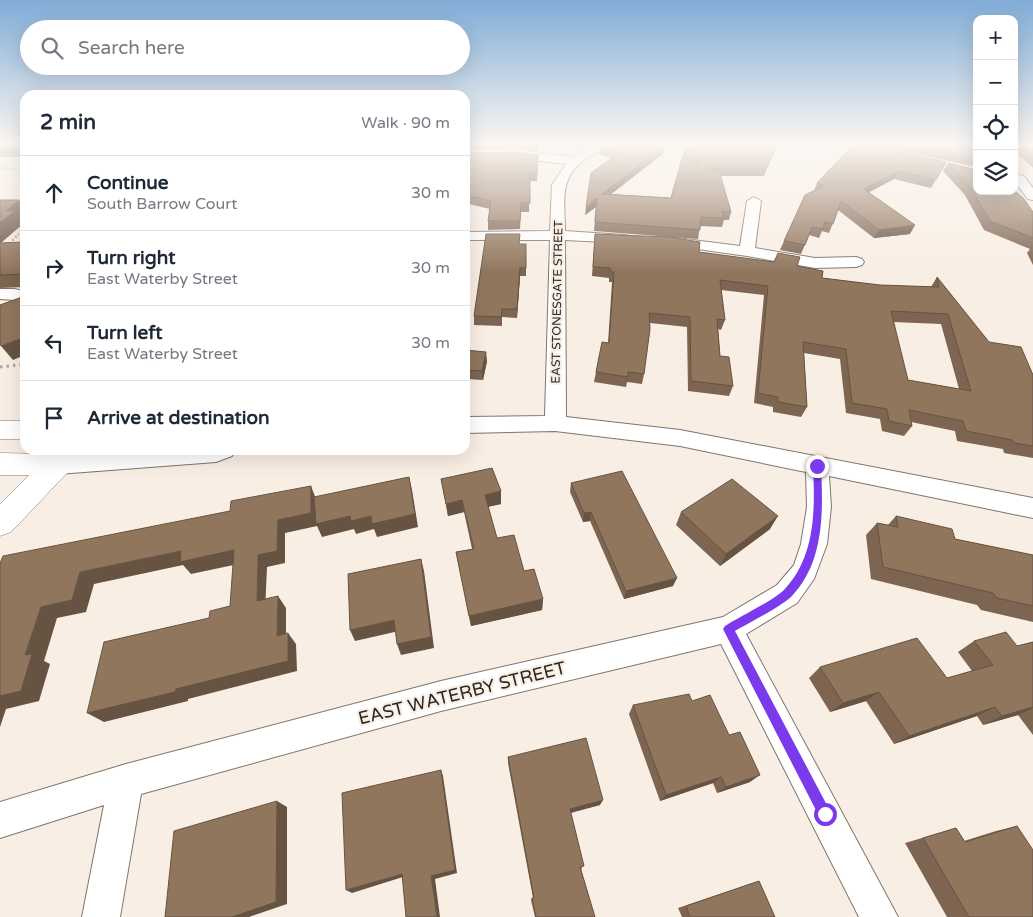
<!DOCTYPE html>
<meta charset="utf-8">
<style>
body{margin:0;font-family:"Varela Round",sans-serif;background:#f2f2f3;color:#1f2937}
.controls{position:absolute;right:15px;top:15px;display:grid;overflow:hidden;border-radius:10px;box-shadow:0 5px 20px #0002}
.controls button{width:45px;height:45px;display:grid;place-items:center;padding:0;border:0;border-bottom:1px solid #e0e1e3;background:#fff;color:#1f2937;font:25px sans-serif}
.stop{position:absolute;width:15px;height:15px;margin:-11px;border:4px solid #7c3aed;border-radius:50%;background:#fff}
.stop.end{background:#7c3aed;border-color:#fff;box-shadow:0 1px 5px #0008}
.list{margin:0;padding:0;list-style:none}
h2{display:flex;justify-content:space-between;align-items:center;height:65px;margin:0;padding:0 20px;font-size:21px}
h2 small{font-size:16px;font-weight:400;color:#747a83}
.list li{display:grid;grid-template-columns:32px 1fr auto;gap:15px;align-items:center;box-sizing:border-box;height:75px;padding:0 20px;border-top:1px solid #e0e1e3}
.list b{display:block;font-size:19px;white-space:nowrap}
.list p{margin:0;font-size:16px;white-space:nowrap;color:#747a83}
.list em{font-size:16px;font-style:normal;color:#747a83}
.icon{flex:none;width:28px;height:28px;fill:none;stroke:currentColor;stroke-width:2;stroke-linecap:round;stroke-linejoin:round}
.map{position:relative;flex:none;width:1033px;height:917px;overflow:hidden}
.search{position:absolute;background:#fff;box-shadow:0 5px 20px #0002;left:20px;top:20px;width:450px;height:55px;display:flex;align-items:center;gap:12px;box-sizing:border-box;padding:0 18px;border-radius:28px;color:#747a83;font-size:19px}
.panel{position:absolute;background:#fff;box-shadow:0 5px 20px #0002;left:20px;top:90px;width:450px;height:365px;border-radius:15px}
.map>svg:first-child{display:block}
</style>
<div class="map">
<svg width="1033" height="917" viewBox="0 0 1033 917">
<rect width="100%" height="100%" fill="#f9eee4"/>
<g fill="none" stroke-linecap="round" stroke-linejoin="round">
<defs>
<path id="street" d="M595,144h15c-6,6 -16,9 -23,14 -29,19 -22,43 -22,73l59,4 5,1 2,3 -2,3 -5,1 -59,-3 1,177 114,13 353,68v20l-204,-42 2,31 -4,37 -13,35 -17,24 -51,31 152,283h-39l-138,-273 -280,67 -300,83 -21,123h-38l22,-112 -104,33v-36l126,-38 315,-83 282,-64 54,-32 17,-20 7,-21 6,-37 -1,-35 -126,-26 -125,-15 -90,2v-16l80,-1 5,-176h-85v-8l85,-1 2,-46 14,-21 -51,-6 -50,1v-8l50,-1 57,7z
M1019,175l5,1 9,12v12l-5,-1 -14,-18v-5z
M754,197l7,4 -6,47 60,10 41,-1 6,2 2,3 -2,3 -6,2 -41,1 -68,-12 -78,-11 -5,-1 -2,-3 2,-3 5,-1 71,9 7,-45z
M0,289h14l11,2v18l-2,3 -23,9v-12l11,-5 4,-4 -15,-1z
M151,450h84l-3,6 -16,6 -158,12 -8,-3 -3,-6 3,-6 8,-3z"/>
<path id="secondary" d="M0,421h25v18h-25z
M55,450h31l-18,22 -57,60 -11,4v-32l29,-29h-29v-22l51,1z"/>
</defs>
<use href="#street" stroke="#7f756c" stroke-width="2"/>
<use href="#secondary" stroke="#7f756c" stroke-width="1"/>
<path stroke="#aca49d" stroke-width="2" stroke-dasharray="1 2" stroke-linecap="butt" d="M0,168l25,2
M18,235l7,-8"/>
<path stroke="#aca49d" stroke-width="2.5" stroke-dasharray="2 2.5" stroke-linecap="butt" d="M9,244l10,-10"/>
<path stroke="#aca49d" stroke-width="3" stroke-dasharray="2.5 4" stroke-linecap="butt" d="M0,367l25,-3"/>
<use href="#street" fill="#fff" fill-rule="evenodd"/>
<use href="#secondary" fill="#fff" fill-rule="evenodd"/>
</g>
<path fill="#7d6551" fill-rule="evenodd" d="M0,144h25v13h-25z
M465,144h74l-1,7 -23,-3 -50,2z
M542,144h50l-8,4z
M686,144h91l-13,32h-44l11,36 -2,8h-5l-2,7 -22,-1 -2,13 -104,-8 2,-24 -11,8 26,-57 -12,-4 1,-8 65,-1 -1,8 -53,41 60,4z
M869,144h97l11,10v13z
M1023,146l10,1v21l-15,-14z
M465,153l73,2 -1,26h-7l-1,31h-8l-1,17 -32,1v-9l2,-12 -21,-5 -4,16z
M946,162l-15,26 -37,-9 -25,13 41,42 -36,4 -36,-28 -9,23 -7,-2 -3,7 -10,-3 -8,19 -21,-4 4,-9 30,-50 3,-8z
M948,163l85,49v53l-6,-12 3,-4 -46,-19 -19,-35 -22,-24z
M0,200l20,18 4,5 -23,20 24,-1v45l-25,1z
M595,234l104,18 98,14 25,12 58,7 51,2 6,-10 52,65 44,33v83l-29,-5 -1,-4 -46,-8 -2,-10 -44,-9 1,4 -8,10 -22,-5 -2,-12 -34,-6 -6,-54 -36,-6 3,54 -6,10 -28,-5v-5l-19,-4 10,-108 -43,-5 4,30 -4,10 -3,-1 2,27 13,30 -4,10 -41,-5 -1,-64 -37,-4 -6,51 -2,10 -15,-2 -1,5 -32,-5 2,-10 12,-29 4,-61h-3v-4l-17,-2zM893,322l48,2 18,65 -51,-9z
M519,244h7v32h-6l-3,42 -15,-1v9l-28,-1v-9z
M465,350l22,11 -4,19 -18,-1z
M441,479l60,12v13l-13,3 9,31 27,33 19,28 -1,11 -71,16 -15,-74 16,-3 -8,-37 -16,4z
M571,483l102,103 -49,13 -34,-78 -7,1 -13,-30z
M681,512l89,17 -50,37 -44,-41z
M896,516l59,23 78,16v67l-52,-12 -4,-5 -106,-26 -5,-44 11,-12 11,2z
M974,641l43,5 16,-4v93l-15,-20 -35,10 -6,-9 -83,28 -28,-43 -36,11 -21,-34 11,-11 127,11 25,-7 -14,-19z
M692,701l58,81 -33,11 -4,-10 -53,18 -31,-87 4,-9z
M508,757l92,48 -29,8 11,56h-1l14,48h-60l-4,-17 1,-2h1l-25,-135z
M1017,826l16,91h-86l-42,-74 51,-15 8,13 32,-10z
M759,881l16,36h-93l-4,-9z"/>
<path fill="#665342" d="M585,144h7l-8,4z
M665,145l-1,8 -63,49 1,-8z
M898,171l-4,8 -34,18 4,-8z
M469,196v8l-4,16v-11z
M597,198l-1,9 -11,8 1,-8z
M19,200l6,9v5l-5,4 4,5 -24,20v-20l6,-12z
M915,225l-5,9 -36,4 5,-8z
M520,268v8l-3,42v-9z
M25,337v18l-12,5 -12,-14z
M486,352l1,9 -4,19 -1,-9z
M409,477l3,13 6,37 -41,10 -3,-8 -18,5 -2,-5 -32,8 -5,-11 -32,7v30l-18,4 -2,45 -8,-11 1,-46 20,-35 33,-34 5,13z
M501,491v13l-15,3 -1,-12z
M462,500l2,12 -16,4 -2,-12z
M591,512l-1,9 -7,1 1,-9z
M778,516l-8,13 -50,37 6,-12z
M234,550l9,13 -52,11 -8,-9 -89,19 -8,28 -29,6 -13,43 6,3 -11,37 -33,8 -6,18v-31l25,-41 16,-48 39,-35 101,-21z
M421,559l3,12 10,77 -33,7 -4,-11z
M677,578l-4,8 -49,13 2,-8z
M278,596l8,12v39l-9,-11z
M543,599l-1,11 -71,16 -2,-10z
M394,620l5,11 -44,10 -5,-11z
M288,633l8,11 1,27 -109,28v2l-84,21 -17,-9 89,-24z
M879,692l-13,9 -36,11 13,-9z
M995,707l-18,9 -83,28 15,-8z
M1033,707v1l-15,7 -35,10 19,-9z
M441,770l2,6 14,97 -22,6 5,38h-3l-6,-41z
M760,775l-10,7 -33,11 9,-6z
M721,777l-8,6 -53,18 6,-6z
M603,800l-3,5 -32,8 2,-4z
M277,801l10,6v97l-38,13h-17z
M402,874l4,2 -54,17 -6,-3z"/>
<path fill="#91765e" stroke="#665342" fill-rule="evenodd" d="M0,144h25v5h-25z
M602,144h60l3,1 -63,49 69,4 12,-43 17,9 -15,-17 1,-3h91l-10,24h-58l11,6 11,38 -9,-1 2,7 -23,-1 -1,13 -105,-8 2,-24 -11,9 5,-34 28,-20 -19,-7z
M854,144h13l79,18 -10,18 -38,-9 -34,18 51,36 -36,5 -38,-29 -8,23 -8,-2 -2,7 -11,-2 -7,18 -21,-4 21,-46 19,-9 -7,-3z
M909,144h57l11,10v4z
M1023,146l10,1v8z
M515,152l23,3 -1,18h-7v30h-9l-1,18h-32l3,-20 -22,-5 -4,13v-56z
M948,163l29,7v21h37v-1l10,9 9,13v26l-43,-17 -20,-34z
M0,200h19l-13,11h9l-15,12z
M486,234h34l-1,10h7v24h-6l-3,41h-15l-1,8 -27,-1z
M595,234l74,3 31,5 -1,10 75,10 4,-9 22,4 -3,9 26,5 -1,7 58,7 59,2 -2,-10 52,65 32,5 12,28v71l-19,-3 -2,-3 -46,-9 -3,-10 -54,-11 3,16 -23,-5 -2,-12 -35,-6 -6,-54 -43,-7 4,65 -29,-5v-5l-20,-4 10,-107 -48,-6 5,40 -8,-1 3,37 9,1 4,29 -42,-5 -1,-64 -41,-4 1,16 -6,45 -16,-2v5l-32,-5 6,-30 7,1 5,-71h-3l-1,-4 -17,-1zM891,311l57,3 23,77 -63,-11z
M25,242v32l-25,1v-32z
M25,296v41l-24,9 -1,-2v-39z
M465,350l21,2 -4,19 -17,-1z
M492,468l9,23 -16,4 12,43 17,-3 10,36 10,-2 9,30 -74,17 -13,-64 18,-3 -12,-49 -16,4 -5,-25z
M622,471l55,107 -51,13 -35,-79 -7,1 -13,-30z
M409,477l6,37 -43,10 -1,-8 -20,5 -1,-5 -34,8 -2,-27z
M732,479l46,37 -52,38 -45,-42z
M311,486v27l-33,7 -1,31 -19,4 -1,46 21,-5 -1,40 11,-3v28l-112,28 -1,3 -88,21 17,-71 105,-24 1,-7 20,-5 4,-56 -54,12 1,-11 -101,21 -8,28 -31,7 -16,48 7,-1 -11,37 -21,5v-133l3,-7 227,-45 1,-10z
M896,516l56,13 3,10 78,16v51l-36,-8 -4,-5 -110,-26 -6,-44 21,4z
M421,559l10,78 -34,7 -3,-24 -44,10 -2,-56z
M1006,632l11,14 16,-4v65l-31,9 -7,-9 -86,29 -30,-44 -36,11 -23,-36 97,-29 30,40 46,-13 -19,-24z
M689,694l3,7 18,-6 19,40 11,-3 20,43 -34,12 -5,-10 -55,18 -33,-90z
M586,738l17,62 -33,9 14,57 -4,1 15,50h-59l-4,-19h2l-26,-141z
M441,770l14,100 -24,6 6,41h-31l-4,-43 -56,16 -4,-97z
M277,801l-1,101 -44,15h-67l9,-86z
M1017,826l16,24v67h-64l-46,-79 33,-10 9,14z
M759,881l16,36h-85l-4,-11z"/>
<linearGradient id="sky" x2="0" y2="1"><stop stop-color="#80acd6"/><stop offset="0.53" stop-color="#fcf7f3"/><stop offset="1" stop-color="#fcf7f3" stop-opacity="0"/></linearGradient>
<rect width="1033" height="272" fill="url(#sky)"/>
<path fill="#7c3aed" d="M817,462l4,4c2,45 4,96 -30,131 -11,10 -42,26 -56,34l94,178 2,5 -2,4 -4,2 -5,-2 -97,-189 2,-3c14,-9 49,-26 59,-36 32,-34 31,-81 29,-124z"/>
<g text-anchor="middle" stroke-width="4.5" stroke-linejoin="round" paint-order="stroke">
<g font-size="12" fill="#2a2623" stroke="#f9eee4">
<text transform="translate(557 302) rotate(-89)" y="4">EAST STONESGATE STREET</text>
</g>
<g font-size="18" fill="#2a2623" stroke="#f9eee4">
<text transform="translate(462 693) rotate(-14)" y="6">EAST WATERBY STREET</text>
</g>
</g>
</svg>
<div class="controls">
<button>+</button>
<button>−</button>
<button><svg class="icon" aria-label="locate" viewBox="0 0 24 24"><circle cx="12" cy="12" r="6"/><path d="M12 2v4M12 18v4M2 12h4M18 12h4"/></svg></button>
<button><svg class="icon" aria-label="layers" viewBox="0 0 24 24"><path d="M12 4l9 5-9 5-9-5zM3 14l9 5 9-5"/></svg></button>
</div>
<div class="stop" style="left:825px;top:814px"></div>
<div class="stop end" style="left:817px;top:466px"></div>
<div class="search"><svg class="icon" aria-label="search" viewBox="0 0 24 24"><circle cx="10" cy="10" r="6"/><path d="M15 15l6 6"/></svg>Search here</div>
<section class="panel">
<h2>2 min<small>Walk · 90 m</small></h2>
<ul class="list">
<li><svg class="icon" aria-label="ahead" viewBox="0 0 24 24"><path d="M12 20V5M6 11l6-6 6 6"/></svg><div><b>Continue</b><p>South Barrow Court</p></div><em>30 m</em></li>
<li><svg class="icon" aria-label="right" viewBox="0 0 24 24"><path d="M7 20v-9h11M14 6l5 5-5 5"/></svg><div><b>Turn right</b><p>East Waterby Street</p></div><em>30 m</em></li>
<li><svg class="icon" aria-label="left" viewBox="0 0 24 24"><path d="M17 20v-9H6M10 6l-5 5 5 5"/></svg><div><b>Turn left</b><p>East Waterby Street</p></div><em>30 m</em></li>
<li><svg class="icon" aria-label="arrive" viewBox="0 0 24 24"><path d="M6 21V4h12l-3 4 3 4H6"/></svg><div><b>Arrive at destination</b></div></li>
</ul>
</section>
</div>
